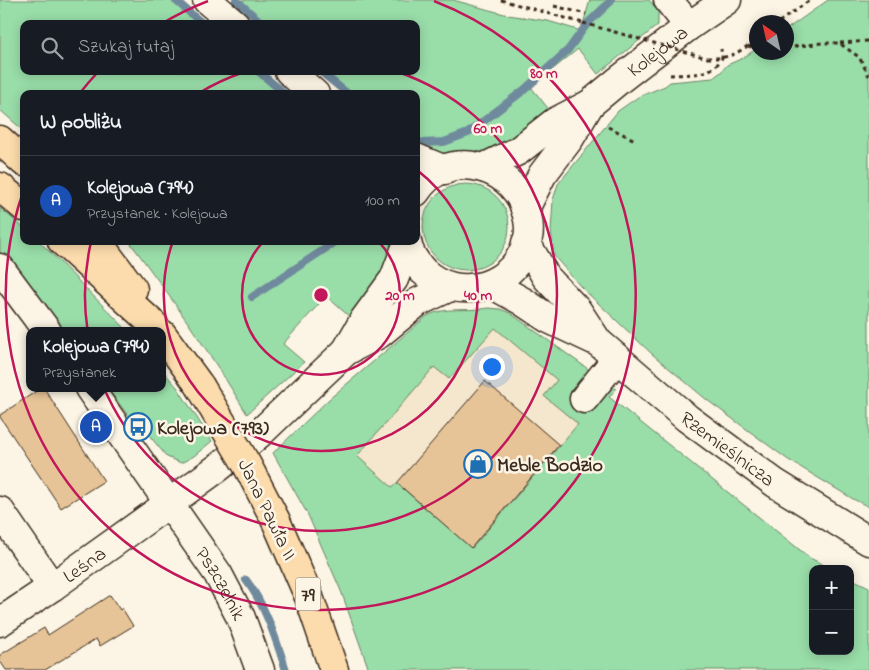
<!DOCTYPE html>
<html lang="pl">
<meta charset="utf-8">
<style>
body{margin:0;font-family:"Indie Flower",sans-serif;background:#20242c;color:#f1f3f6}
.controls{position:absolute;right:15px;bottom:15px;display:grid;overflow:hidden;border-radius:10px;box-shadow:0 2px 12px #0003}
.controls button{width:45px;height:45px;display:grid;place-items:center;padding:0;border:0;border-bottom:1px solid #363941;background:#171b24;color:#f1f3f6;font:25px sans-serif}
.compass{position:absolute;left:749px;top:15px;width:45px;height:45px;border-radius:50%;background:#171b24;box-shadow:0 2px 12px #0003;rotate:326deg}
.you{position:absolute;left:491px;top:366px;width:18px;height:18px;margin:-12px;border:4px solid #fff;border-radius:50%;background:#1a73e8;box-shadow:0 0 0 8px #1a73e833}
.badge{display:grid;place-items:center;width:32px;height:32px;border-radius:50%;background:#ea580c;color:#fff;font-size:16px;font-weight:700}
.pin{position:absolute;translate:-50% -50%;border:2px solid #fff;box-shadow:0 1px 5px #0006}
.popup{position:absolute;left:26px;top:327px;width:140px;height:65px;box-sizing:border-box;display:grid;place-content:center;border-radius:10px;background:#171b24;filter:drop-shadow(0 1px 4px #0005);font-size:16px;white-space:nowrap;color:#9ea1a6}
.popup b{font-size:19px;color:#f1f3f6}
.popup::after{content:'';position:absolute;left:50%;top:100%;margin-left:-10px;border:10px solid transparent;border-top-color:#171b24}
.list{margin:0;padding:0;list-style:none}
h2{display:flex;justify-content:space-between;align-items:center;height:65px;margin:0;padding:0 20px;font-size:21px}
h2 small{font-size:16px;font-weight:400;color:#9ea1a6}
.list li{display:grid;grid-template-columns:32px 1fr auto;gap:15px;align-items:center;box-sizing:border-box;height:90px;padding:0 20px;border-top:1px solid #363941}
.list b{display:block;font-size:19px;white-space:nowrap}
.list p{margin:0;font-size:16px;white-space:nowrap;color:#9ea1a6}
.list em{font-size:16px;font-style:normal;color:#9ea1a6}
.icon{flex:none;width:28px;height:28px;fill:none;stroke:currentColor;stroke-width:2;stroke-linecap:round;stroke-linejoin:round}
.map{position:relative;flex:none;width:869px;height:670px;overflow:hidden}
.search{position:absolute;background:#171b24;box-shadow:0 2px 12px #0003;left:20px;top:20px;width:400px;height:55px;display:flex;align-items:center;gap:12px;box-sizing:border-box;padding:0 18px;border-radius:10px;color:#9ea1a6;font-size:19px}
.panel{position:absolute;background:#171b24;box-shadow:0 2px 12px #0003;left:20px;top:90px;width:400px;height:155px;border-radius:10px}
.map>svg:first-child{display:block}
</style>
<div class="map">
<svg width="869" height="670" viewBox="0 0 869 670">
<rect width="100%" height="100%" fill="#fcf5e5"/>
<filter id="ink" filterUnits="userSpaceOnUse"><feTurbulence type="fractalNoise" baseFrequency=".02" numOctaves="2"/><feDisplacementMap in="SourceGraphic" scale="10" xChannelSelector="R" yChannelSelector="G"/><feConvolveMatrix kernelMatrix="1 2 1 2 8 2 1 2 1" color-interpolation-filters="sRGB"/></filter>
<g filter="url(#ink)">
<path fill="#f5e6ce" d="M495,313l114,83 -190,226 -79,-187z"/>
<path fill="#99dda9" stroke="#6a8464" fill-rule="evenodd" d="M0,0h175l28,24h-179v47h234l27,23h-261v37l-24,-21z
M236,0h217l55,15 40,6 33,10 9,-31h59l9,10v15l-60,49 -20,-25 -47,38 20,25 -66,46 -42,-4 -27,-14v-46h-68l-28,-23h96v-47h-153z
M828,0h41v507l-16,-8 -66,-40 -80,-59 -55,-46 -72,-68 -26,-30 -3,-25 2,-31 5,-16 60,-73 20,-14 27,-11 5,-4 43,-4 8,-6 6,-7 16,-7 13,-9v3h30l1,-23z
M423 227a43 43 0 1 1 86 0a43 43 0 1 1-86 0Z
M0,208l24,20v13h15l89,90h-66l-62,-79z
M129,241h261l2,12 -4,14 -38,50 -24,-21 -43,48 21,18 -57,52c-36,-60 -76,-117 -118,-173z
M488,308l12,1 10,4 106,76 -7,8 201,161 22,11h-19v82h37v-73l19,9v83h-500l-28,-79 -33,-76 -35,-62 55,-53 99,-84c19,-10 39,-4 61,-8zM495,328l62,52 -13,16 34,28 -106,124 -75,-65 -5,4 -35,-31 77,-89 15,12z
M162,370l15,17 35,54 -18,15 -13,7 -14,-6 -23,-28 -4,2 -33,-43h55z"/>
<g fill="none" stroke-linecap="round" stroke-linejoin="round">
<path stroke="#708a9d" stroke-width="8" d="M175,0l28,24
M236,0l27,24
M258,71l27,23
M320,71l28,23
M416,140l6,3 22,-1 24,-9 56,-43 44,-40 19,-26 23,-22 1,-2
M252,297l85,-56
M246,580c20,26 30,60 40,90"/>
</g>
<path fill="#e6c497" stroke="#3b2a1e" d="M485,381l74,64 -88,103 -74,-65z
M41,388h3l60,93 -43,27 -61,-91v-2z
M110,595l10,15 2,-2 11,18 -33,20 -4,-7 -51,31h-39l-6,-9v-6l44,-27 4,7z"/>
<g fill="none" stroke-linecap="round" stroke-linejoin="round">
<defs>
<g id="minor">
<path d="M207,0l28,24"/>
<path d="M668,0l21,26"/>
<path d="M289,71l26,23"/>
<path d="M416,158l29,12"/>
<path id="s1" d="M483,168l35,-17 37,-29 35,-18 29,-24 70,-54 38,-26"/>
<path d="M525,209l17,-34 28,-37 20,-34"/>
<path d="M407,241c1,11 9,22 16,30 36,34 94,15 105,-33 2,-9 0,-21 -3,-30 -15,-46 -82,-60 -109,-16"/>
<path d="M526,243l20,34 31,33 21,32"/>
<path d="M0,268l47,63"/>
<path id="s2" d="M491,284l31,17 27,18 49,23 89,76 88,65 94,58"/>
<path d="M346,351l33,-17 39,-32 32,-15"/>
<path id="s3" d="M89,388l129,186 23,44 19,52"/>
<path d="M584,399l33,-41"/>
<path d="M0,511l52,76"/>
<path id="s4" d="M0,622l52,-35 116,-83 51,-37 40,-33 87,-83 18,-31 30,-41 13,-34"/>
</g>
<path id="major" d="M0,140l24,22
M0,187l24,20
M62,241l92,84
M97,241l36,48
M162,334l38,52
M276,521l33,76 25,73"/>
</defs>
<use href="#minor" stroke="#3b2a1e" stroke-width="31"/>
<use href="#major" stroke="#3b2a1e" stroke-width="31"/>
<path stroke="#3b2a1e" stroke-width="3" stroke-dasharray="4 4" stroke-linecap="butt" d="M501,0l82,23
M554,6l32,8
M779,22l31,-22
M840,43l29,-2
M748,46l8,2
M786,48l36,-5h17l20,14 10,19
M707,58c23,1 32,-5 49,-19
M670,75c19,-1 41,2 52,-17l-1,-9
M608,127l27,13"/>
<use href="#minor" stroke="#fcf5e5" stroke-width="28"/>
<use href="#major" stroke="#fcdcac" stroke-width="28"/>
<defs>
<path id="major-bridge" d="M200,386l47,79 29,56"/>
</defs>
<use href="#major-bridge" stroke="#3b2a1e" stroke-width="31" stroke-linecap="butt"/>
<path stroke="#3b2a1e" stroke-width="3" stroke-dasharray="4 4" stroke-linecap="butt" d="M583,23l124,35"/>
<use href="#major-bridge" stroke="#fcdcac" stroke-width="28"/>
</g>
</g>
<g fill="none" stroke="#c2185b" stroke-width="2.5">
<path d="M379 242A79 79 0 1 1 263 242"/>
<path d="M417 170A157 157 0 1 1 173 241"/>
<path d="M199 93A236 236 0 0 1 244 72M398 72A236 236 0 1 1 91 242"/>
<path d="M80 93A315 315 0 0 1 98 72M161 24A315 315 0 0 1 208 1M434 1A315 315 0 1 1 23 192"/>
</g>
<defs>
<symbol id="bus-ring" viewBox="-11 -11 22 22"><circle r="9.5" fill="#fcf5e5" stroke="#1f6fb2" stroke-width="1.5"/><path d="M-5-6H5V4H4V6H2V4H-2V6H-4V4H-5ZM-3.5-4V0h7V-4ZM-3.5 1.2v1.5H-2V1.2ZM2 1.2v1.5H3.5V1.2Z" fill="#1f6fb2"/></symbol>
<symbol id="shop-ring" viewBox="-11 -11 22 22"><circle r="9.5" fill="#fcf5e5" stroke="#1f6fb2" stroke-width="1.5"/><path d="M-5-2.5h2.3a2.7 3.5 0 0 1 5.4 0H5L5.5 6h-11ZM-1.5-2.5h3a1.5 2.3 0 0 0-3 0Z" fill="#1f6fb2"/></symbol>
</defs>
<g fill-rule="evenodd">
<use href="#bus-ring" x="122" y="411" width="32" height="32"/>
<use href="#shop-ring" x="462" y="448" width="32" height="32"/>
</g>
<g text-anchor="middle" stroke-width="5" stroke-linejoin="round" paint-order="stroke">
<rect fill="#fcf5e5" stroke="#75675a" stroke-width="1" x="295.5" y="577.5" width="25" height="33" rx="4"/>
<g font-size="19" font-weight="bold" fill="#3b2a1e">
<text x="308" y="601">79</text>
</g>
<g font-size="20" fill="#3b2a1e" stroke="#fcf5e5">
<text dy="7" stroke="none"><textPath href="#s1" startOffset="211">Kolejowa</textPath></text>
<text dy="7" stroke="none"><textPath href="#s2" startOffset="290">Rzemieślnicza</textPath></text>
<text transform="translate(268 509) rotate(64)" y="7">Jana Pawła II</text>
<text dy="7" stroke="none"><textPath href="#s4" startOffset="102">Leśna</textPath></text>
<text dy="7" stroke="none"><textPath href="#s3" startOffset="236">Pszczelnik</textPath></text>
</g>
<g font-size="20" font-weight="bold" fill="#3b2a1e" stroke="#fcf5e5" text-anchor="start">
<text x="157" y="434">Kolejowa (793)</text>
<text x="497" y="471">Meble Bodzio</text>
</g>
</g>
<circle cx="321" cy="295" r="8" fill="#c2185b" stroke="#fcf5e5" stroke-width="2.5"/>
<g font-size="15" text-anchor="middle" font-weight="bold" fill="#c2185b" stroke="#fcf5e5" stroke-width="5" stroke-linejoin="round" paint-order="stroke">
<text x="544" y="78">80 m</text>
<text x="488" y="133">60 m</text>
<text x="400" y="300">20 m</text>
<text x="478" y="300">40 m</text>
</g>
</svg>
<div class="controls">
<button>+</button>
<button>−</button>
</div>
<svg class="compass" viewBox="-18 -18 36 36"><path d="M0-13l5 13h-10z" fill="#e53935"/><path d="M0 13l5-13h-10z" fill="#9ea1a6"/></svg>
<div class="you"></div>
<div class="pin badge" style="left:96px;top:427px;background:#1a4fb4">A</div>
<div class="popup"><b>Kolejowa (794)</b>Przystanek</div>
<div class="search"><svg class="icon" aria-label="search" viewBox="0 0 24 24"><circle cx="10" cy="10" r="6"/><path d="M15 15l6 6"/></svg>Szukaj tutaj</div>
<section class="panel">
<h2>W pobliżu<small></small></h2>
<ul class="list">
<li><span class="badge" style="background:#1a4fb4">A</span><div><b>Kolejowa (794)</b><p>Przystanek · Kolejowa</p></div><em>100 m</em></li>
</ul>
</section>
</div>
